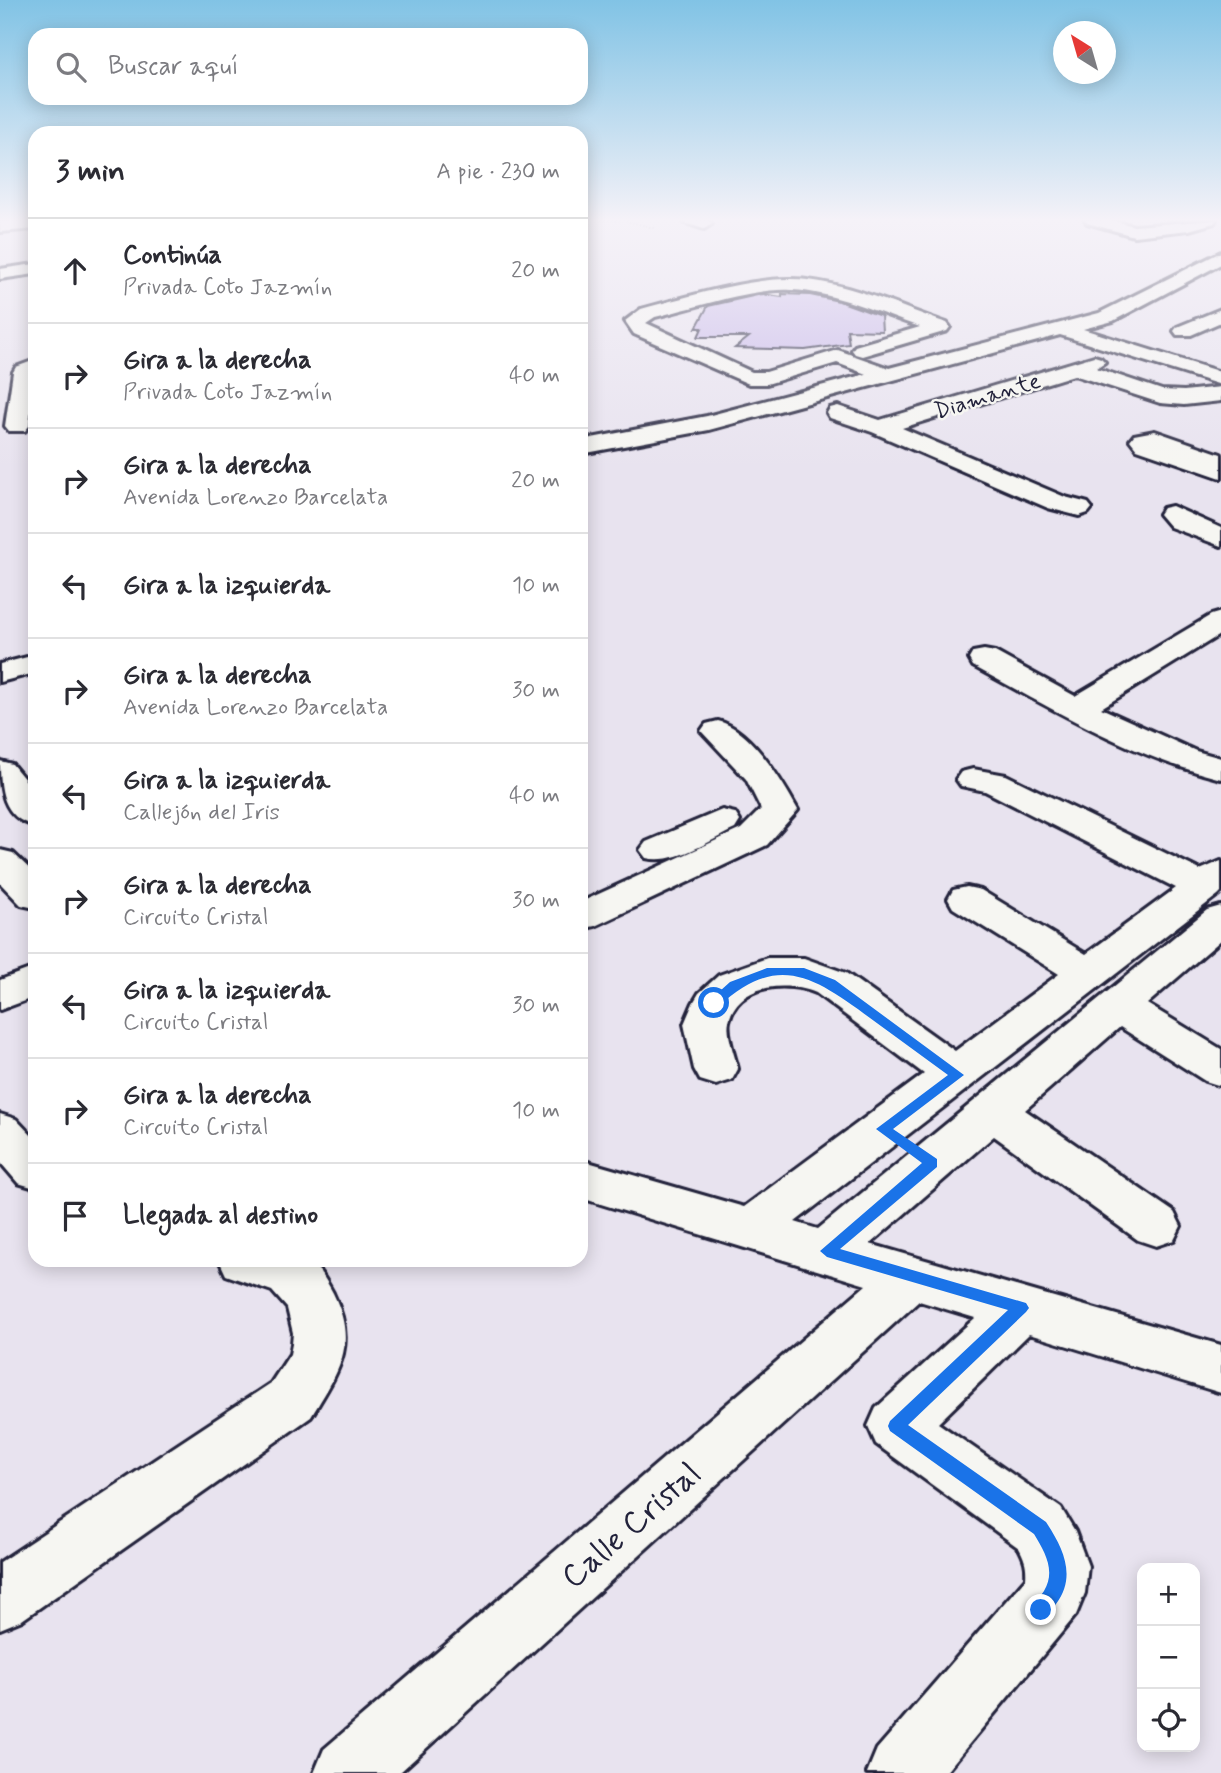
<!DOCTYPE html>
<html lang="es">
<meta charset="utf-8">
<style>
body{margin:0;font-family:Mynerve,sans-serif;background:#f7f7f7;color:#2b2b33}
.controls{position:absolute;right:21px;bottom:21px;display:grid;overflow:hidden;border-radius:14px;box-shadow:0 4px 18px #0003}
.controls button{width:63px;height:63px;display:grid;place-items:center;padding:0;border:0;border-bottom:2px solid #e1e1e2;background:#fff;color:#2b2b33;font:35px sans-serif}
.compass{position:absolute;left:1053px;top:21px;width:63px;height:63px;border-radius:50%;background:#fff;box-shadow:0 4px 18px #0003;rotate:323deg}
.stop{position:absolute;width:21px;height:21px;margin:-16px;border:5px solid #1a73e8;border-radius:50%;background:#fff}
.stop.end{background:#1a73e8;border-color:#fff;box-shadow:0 2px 7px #0008}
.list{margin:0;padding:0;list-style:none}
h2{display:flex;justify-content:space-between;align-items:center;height:91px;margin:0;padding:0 28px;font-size:30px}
h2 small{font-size:23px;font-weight:400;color:#7c7c81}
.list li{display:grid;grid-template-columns:46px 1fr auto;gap:21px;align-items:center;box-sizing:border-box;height:105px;padding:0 28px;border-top:2px solid #e1e1e2}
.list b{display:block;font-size:26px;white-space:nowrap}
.list p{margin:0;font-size:23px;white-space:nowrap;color:#7c7c81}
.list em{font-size:23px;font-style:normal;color:#7c7c81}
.icon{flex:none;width:38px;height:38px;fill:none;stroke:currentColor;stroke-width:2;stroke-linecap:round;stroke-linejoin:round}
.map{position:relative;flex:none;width:1221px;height:1773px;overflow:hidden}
.search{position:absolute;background:#fff;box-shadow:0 4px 18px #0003;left:28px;top:28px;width:560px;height:77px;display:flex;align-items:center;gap:18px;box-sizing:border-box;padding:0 24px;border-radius:21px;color:#7c7c81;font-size:26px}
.panel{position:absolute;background:#fff;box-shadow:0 4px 18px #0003;left:28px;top:126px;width:560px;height:1141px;border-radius:21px}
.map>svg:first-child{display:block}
</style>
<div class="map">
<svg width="1221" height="1773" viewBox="0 0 1221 1773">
<rect width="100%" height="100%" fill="#e8e3ef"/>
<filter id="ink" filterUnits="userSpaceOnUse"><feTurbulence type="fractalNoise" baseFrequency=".0143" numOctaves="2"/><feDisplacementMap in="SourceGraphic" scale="14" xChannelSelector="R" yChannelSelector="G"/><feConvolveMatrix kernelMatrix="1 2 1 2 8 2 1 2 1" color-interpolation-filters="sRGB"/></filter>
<g filter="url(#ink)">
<path fill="#c7b8e9" stroke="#22223b" stroke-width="2" d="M762,294l20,3v-3l28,1 29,6 42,15 1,15 -35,-1 2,14 -44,6 -70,-2 14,-11h-51l4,-9h-6l12,-22z"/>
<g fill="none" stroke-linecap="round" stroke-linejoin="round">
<defs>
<path id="minor" d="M35,220v9l-35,3v-10z
M683,220h25l4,4 -8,5 -19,-6z
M1085,220h26l23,6 82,-6 -2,3 -25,7 -55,6 -47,-13z
M1221,252v12l-108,57 -30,8 138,43v13l-161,-50 -351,95 -128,24v-14l126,-24 159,-42 -29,-11 -70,21h-18l-115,-50 -9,-13 16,-12c42,-11 105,-30 147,-30 51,-1 111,28 159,44l3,4 -3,4 -85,25 -7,-2 -3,-4 3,-4 65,-19c-42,-14 -85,-35 -129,-37 -39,-2 -97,18 -136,27l-9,6 106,49h14l72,-22 51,18 210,-55z
M35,264v10l-35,5v-10z
M1221,309v13l-30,13h-14l-3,-4 3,-4z
M1094,356l7,2 4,4 -9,6 66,22 22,1 37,-4v14l-37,4 -24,-2 -86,-28 -172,53 163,69 23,6 4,5 -4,5 -9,3 -31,-8 -176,-76 -42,-14 -3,-5 3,-5 8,-2 42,14z
M35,360l-6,66 -4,5h-16l-4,-5 8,-54 3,-5z
M1155,431l66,23v24l-84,-29 -7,-9 4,-5z
M1172,506l49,22v18l-51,-19 -11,-13 4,-6z
M1221,612v22l-120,74 95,43 25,7v21c-88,-22 -169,-70 -248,-113l-4,-7 4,-7 11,-2 11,2 80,44 136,-81z
M35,655v18l-35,9v-18z
M718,721c33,8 64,60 80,89l-31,35 -172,81 -14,3v-27l160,-73 20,-20 -15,-30 -45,-48 5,-7z
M0,761l12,3 23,28v34c-33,-8 -35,-37 -35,-65z
M973,769l33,6 194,95 21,-9v31l-3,3 -423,327 23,7 389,-319 14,-4v34l-74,64 74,45v37l-16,-5 -85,-54 -95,83 149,102 7,14 -7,14 -18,6 -18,-6 -144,-104 -124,108 351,101v48l-192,-59 -91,89 123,85 14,23 13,35 -3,27 -9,22 -131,158h-78l10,-24 149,-171c1,-12 -1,-19 -7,-30l-143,-104 -8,-18 8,-18 99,-90 -56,-17 -520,472h-85l10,-24 542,-464 -285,-87v-38l163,47 180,-133 -108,-81c-28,-12 -78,-10 -87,28 -3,13 6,35 9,48l-6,11 -16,5 -16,-5 -6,-11 -10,-45 9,-21 6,-10 20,-18 48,-17h37l42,15 109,78 104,-77 -106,-66 -5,-9 5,-9 14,-3 14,3 105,64 90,-66 -191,-97 -24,-5 -5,-7 5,-7z
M722,810l13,3 5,8 -5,8c-27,12 -60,36 -89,29l-6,-8 6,-8z
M0,850l13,3 22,21v34l-14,-3 -21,-22z
M35,967v30l-35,13v-30z
M0,1114l16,5 19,20v49l-17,-5 -18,-21z
M219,1260h87c13,7 20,20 27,33 26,53 5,79 -22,124l-289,203 -22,9v-67l271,-179 19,-29 2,-10 1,-11 -6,-25 -15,-17 -46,-16z"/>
</defs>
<use href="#minor" stroke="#22223b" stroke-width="6"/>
<path stroke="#22223b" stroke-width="2" stroke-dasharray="1 2.5" stroke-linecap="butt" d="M601,220l26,1 27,7"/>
<use href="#minor" fill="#f6f6f2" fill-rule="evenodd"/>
</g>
</g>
<linearGradient id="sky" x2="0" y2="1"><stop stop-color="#81c3e5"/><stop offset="0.47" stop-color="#f5f2f8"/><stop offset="1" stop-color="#f5f2f8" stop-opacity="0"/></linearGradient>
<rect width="1221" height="468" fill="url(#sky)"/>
<path fill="#1a73e8" d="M767,968h37l31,12 129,95 -71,54 44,30v8l-97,82 186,54 3,5 -3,4 -118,113 138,97c17,26 31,54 10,82 -4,7 -7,12 -15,15l-7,-2 -2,-7c3,-7 7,-12 12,-19 12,-20 1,-39 -10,-57l-144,-103 -2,-5 2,-5 118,-111 -181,-53 -7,-6 102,-88 -46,-34 72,-54c-26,-19 -52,-38 -78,-57 -56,-41 -92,-66 -151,-12h-9v-6l20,-18z"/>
<g text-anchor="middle" stroke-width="5" stroke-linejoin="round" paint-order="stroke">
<g font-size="23" fill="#22223b" stroke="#f6f6f2">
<text transform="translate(987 395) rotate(-17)" y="8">Diamante</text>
</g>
<g font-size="33" fill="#22223b" stroke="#f6f6f2">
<text transform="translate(630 1524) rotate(-41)" y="12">Calle Cristal</text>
</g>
</g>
</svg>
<div class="controls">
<button>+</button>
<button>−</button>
<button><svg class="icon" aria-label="locate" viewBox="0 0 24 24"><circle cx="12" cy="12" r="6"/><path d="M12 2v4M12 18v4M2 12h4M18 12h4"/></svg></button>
</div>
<svg class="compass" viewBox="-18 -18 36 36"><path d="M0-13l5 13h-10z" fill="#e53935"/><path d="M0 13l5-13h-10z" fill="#7c7c81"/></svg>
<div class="stop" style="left:714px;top:1003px"></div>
<div class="stop end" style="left:1041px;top:1610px"></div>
<div class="search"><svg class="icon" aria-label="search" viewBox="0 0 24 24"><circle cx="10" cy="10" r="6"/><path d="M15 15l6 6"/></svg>Buscar aquí</div>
<section class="panel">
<h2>3 min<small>A pie · 230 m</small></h2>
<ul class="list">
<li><svg class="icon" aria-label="ahead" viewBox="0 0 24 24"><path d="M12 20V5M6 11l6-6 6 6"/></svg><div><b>Continúa</b><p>Privada Coto Jazmín</p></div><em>20 m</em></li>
<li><svg class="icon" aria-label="right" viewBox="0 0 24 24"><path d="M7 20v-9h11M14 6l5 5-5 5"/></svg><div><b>Gira a la derecha</b><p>Privada Coto Jazmín</p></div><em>40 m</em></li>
<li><svg class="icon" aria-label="right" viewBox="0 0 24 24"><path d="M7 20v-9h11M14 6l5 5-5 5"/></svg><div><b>Gira a la derecha</b><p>Avenida Lorenzo Barcelata</p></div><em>20 m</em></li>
<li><svg class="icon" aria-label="left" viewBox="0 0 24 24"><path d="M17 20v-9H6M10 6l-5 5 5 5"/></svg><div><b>Gira a la izquierda</b></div><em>10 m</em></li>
<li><svg class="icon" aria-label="right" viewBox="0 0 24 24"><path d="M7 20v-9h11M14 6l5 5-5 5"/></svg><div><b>Gira a la derecha</b><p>Avenida Lorenzo Barcelata</p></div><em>30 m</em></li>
<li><svg class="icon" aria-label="left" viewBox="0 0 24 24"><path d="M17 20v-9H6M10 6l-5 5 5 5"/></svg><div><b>Gira a la izquierda</b><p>Callejón del Iris</p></div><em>40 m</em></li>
<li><svg class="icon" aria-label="right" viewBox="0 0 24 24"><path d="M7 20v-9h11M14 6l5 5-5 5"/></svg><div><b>Gira a la derecha</b><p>Circuito Cristal</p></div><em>30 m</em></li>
<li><svg class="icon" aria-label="left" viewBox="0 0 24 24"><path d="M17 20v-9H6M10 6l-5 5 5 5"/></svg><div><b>Gira a la izquierda</b><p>Circuito Cristal</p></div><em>30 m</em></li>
<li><svg class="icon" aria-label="right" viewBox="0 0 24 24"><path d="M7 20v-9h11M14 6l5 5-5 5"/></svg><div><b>Gira a la derecha</b><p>Circuito Cristal</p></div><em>10 m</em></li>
<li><svg class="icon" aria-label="arrive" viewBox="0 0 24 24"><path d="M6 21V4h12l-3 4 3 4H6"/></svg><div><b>Llegada al destino</b></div></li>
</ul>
</section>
</div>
